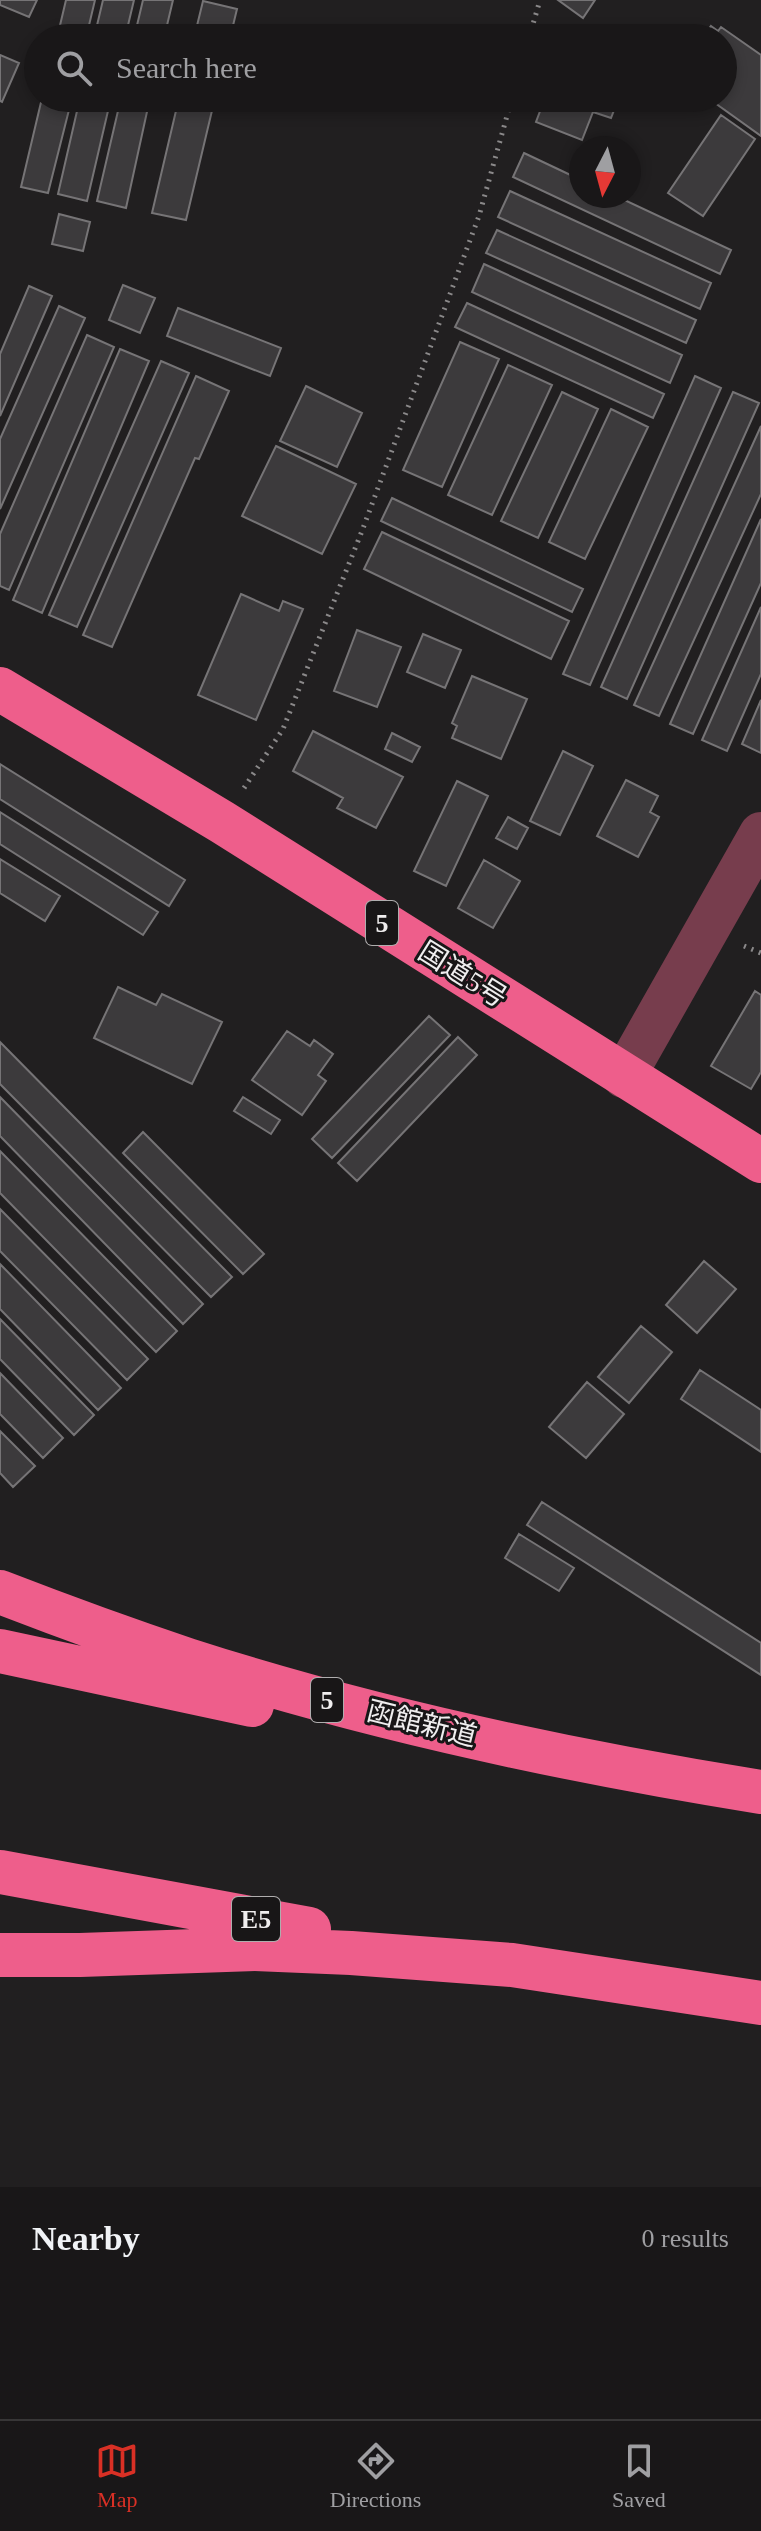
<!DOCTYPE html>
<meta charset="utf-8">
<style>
body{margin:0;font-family:"Times New Roman","Noto Sans JP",serif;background:#222021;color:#f1f3f6}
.compass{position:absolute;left:569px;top:136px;width:72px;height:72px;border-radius:50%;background:#191718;box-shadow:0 4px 12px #0003;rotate:186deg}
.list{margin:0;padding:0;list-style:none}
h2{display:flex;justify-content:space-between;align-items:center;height:104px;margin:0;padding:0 32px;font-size:34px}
h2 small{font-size:26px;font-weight:400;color:#9f9fa2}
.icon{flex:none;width:44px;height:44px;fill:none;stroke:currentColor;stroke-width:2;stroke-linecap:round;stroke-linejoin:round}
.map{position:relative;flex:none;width:761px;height:2187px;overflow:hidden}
.search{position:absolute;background:#191718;box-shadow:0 4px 12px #0003;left:24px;right:24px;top:24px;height:88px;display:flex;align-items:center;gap:20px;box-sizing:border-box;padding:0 28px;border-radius:44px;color:#9f9fa2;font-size:30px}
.sheet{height:232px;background:#191718}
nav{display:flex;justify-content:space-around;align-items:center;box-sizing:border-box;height:112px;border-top:2px solid #373637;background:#191718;font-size:22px;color:#9f9fa2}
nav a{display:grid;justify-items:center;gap:4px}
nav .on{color:#d93025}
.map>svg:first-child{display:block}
</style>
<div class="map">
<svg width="761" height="2187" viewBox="0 0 761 2187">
<rect width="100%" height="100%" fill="#211f20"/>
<path fill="#3c3a3c" stroke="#767476" stroke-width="2" d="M0,0h37l-8,17 -29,-12z
M66,0h29l-9,38h-29z
M103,0h31l-9,38h-31z
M143,0h30l-9,38h-30z
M558,0h37l-12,18z
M203,1l34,8 -7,29h-36z
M711,26l7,5 3,-4 40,28v81l-53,-38h15v-60h-21z
M0,55l19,8 -17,39 -2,-1z
M42,98h30l-24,95 -27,-6z
M80,98h31l-24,103 -29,-7z
M121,98h29l-24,110 -29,-7z
M179,98h36l-29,122 -34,-7z
M545,98h55l16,7 -5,13 -18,-6 -11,28 -46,-18z
M721,115l34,24 -52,77 -35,-23z
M524,153l57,27v16h35l115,54 -11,24 -207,-97z
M510,191l201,92 -11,26 -202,-92z
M59,214l31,8 -7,29 -31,-7z
M497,230l199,90 -10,23 -200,-90z
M484,264l198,91 -12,28 -198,-91z
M123,285l32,13 -15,35 -31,-13z
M29,286l23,10 -52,120v-62z
M467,303l197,91 -11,24 -198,-91z
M59,306l26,12 -85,191v-70z
M178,308l103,40 -11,28 -103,-40z
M87,335l27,12 -105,243 -9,-4v-52z
M460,342l39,17 -57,128 -39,-17z
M120,349l29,12 -107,252 -29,-13z
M161,361l28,12 -112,254 -28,-12z
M508,365l44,20 -60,130 -44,-20z
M196,376l33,15 -30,68 -4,-1 -83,189 -29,-12z
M695,376l26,12 -131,297 -27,-11z
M306,386l56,27 -25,54 -57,-26z
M562,392l36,17 -60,129 -37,-17z
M733,392l26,11 -132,296 -26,-12z
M611,409l37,18 -63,132 -36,-17z
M761,426v68l-102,222 -25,-11z
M276,446l80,38 -34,70 -80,-38z
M392,498l191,91 -11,23 -191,-91z
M761,519v64l-68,151 -23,-10z
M382,532l187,89 -18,38 -187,-90z
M241,594l38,17 4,-10 20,8 -47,111 -58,-25z
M761,607v67l-34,77 -25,-11z
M357,630l44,17 -24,60 -43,-16z
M423,634l38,16 -16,38 -38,-16z
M472,676l55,23 -26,60 -49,-21 5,-12 -5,-3z
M761,700v53l-19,-9z
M313,731l90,46 -27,51 -39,-20 6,-10 -50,-27z
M392,733l28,14 -8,15 -27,-13z
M563,751l30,15 -33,69 -30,-14z
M0,764l185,116 -16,26 -169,-107z
M626,780l32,16 -8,16 9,5 -21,40 -41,-21z
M457,781l31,15 -42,90 -32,-15z
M0,812l158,100 -15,23 -143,-91z
M508,817l20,11 -11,21 -21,-11z
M0,859l60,37 -15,25 -45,-28z
M484,860l36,21 -27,47 -35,-20z
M118,987l38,18 6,-11 60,28 -30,62 -98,-46z
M755,991l6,4v77l-10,17 -40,-23z
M429,1016l21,19 -118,123 -20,-19z
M287,1031l23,15 4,-6 19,14 -15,21 8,6 -24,34 -50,-35z
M458,1037l19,18 -120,126 -19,-18z
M0,1042l232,235 -21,20 -211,-213z
M0,1097l203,207 -20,20 -183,-188z
M243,1097l37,23 -9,14 -37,-23z
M143,1132l121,122 -21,20 -120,-121z
M0,1151l177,180 -21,21 -156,-159z
M0,1209l148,150 -21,21 -127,-129z
M704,1261l32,28 -39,44 -31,-28z
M0,1264l121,124 -23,22 -98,-101z
M0,1319l94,96 -20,20 -74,-76z
M641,1326l31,26 -43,51 -31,-26z
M700,1370l61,40v42l-80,-53z
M0,1373l63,65 -20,20 -43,-44z
M587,1382l37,32 -38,44 -37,-31z
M0,1431l35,35 -22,21 -13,-14z
M542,1502l219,141v32l-234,-150z
M519,1534l55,34 -15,23 -54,-33z"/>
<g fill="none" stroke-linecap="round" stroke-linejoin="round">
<path stroke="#8b898a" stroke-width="5" stroke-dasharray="2 6" stroke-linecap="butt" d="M529,38l11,-38
M244,788l39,-59 79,-198 117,-315 33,-118
M744,946l17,7"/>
<path stroke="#773d4d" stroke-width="44" d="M624,1076l137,-242"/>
<path stroke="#ee5e8b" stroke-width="44" d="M0,689l222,133 539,339
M0,1592c62,24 125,47 188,68 186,60 380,101 573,132
M0,1651l252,54
M0,1872l309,57
M0,1955h80l175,-6 96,4 161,12 249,38"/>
</g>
<g text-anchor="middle" stroke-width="6" stroke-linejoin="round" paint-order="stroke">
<g fill="#181617" stroke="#afadae" stroke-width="2">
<rect x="366" y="901" width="32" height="44" rx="6"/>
<rect x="311" y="1678" width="32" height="44" rx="6"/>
<rect x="232" y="1897" width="48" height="44" rx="6"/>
</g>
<g font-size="26" font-weight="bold" fill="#f0eeef">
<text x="382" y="932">5</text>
<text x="327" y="1709">5</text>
<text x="256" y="1928">E5</text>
</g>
<g font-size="28" fill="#f0eeef" stroke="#181617">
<text transform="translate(463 974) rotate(32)" y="10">国道5号</text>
<text transform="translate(422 1723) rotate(14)" y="10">函館新道</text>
</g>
</g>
</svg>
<svg class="compass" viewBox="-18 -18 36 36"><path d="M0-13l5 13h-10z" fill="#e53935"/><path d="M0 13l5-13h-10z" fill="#9f9fa2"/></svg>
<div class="search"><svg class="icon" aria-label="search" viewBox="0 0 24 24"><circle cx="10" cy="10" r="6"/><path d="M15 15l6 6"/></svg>Search here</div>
</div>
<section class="sheet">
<h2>Nearby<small>0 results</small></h2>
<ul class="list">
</ul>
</section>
<nav>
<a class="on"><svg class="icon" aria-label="map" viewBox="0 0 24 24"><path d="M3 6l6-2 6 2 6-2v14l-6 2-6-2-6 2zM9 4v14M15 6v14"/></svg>Map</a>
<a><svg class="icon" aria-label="directions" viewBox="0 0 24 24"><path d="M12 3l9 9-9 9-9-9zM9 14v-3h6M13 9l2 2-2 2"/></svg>Directions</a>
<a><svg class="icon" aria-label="saved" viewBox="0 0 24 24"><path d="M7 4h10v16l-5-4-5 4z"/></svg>Saved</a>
</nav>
